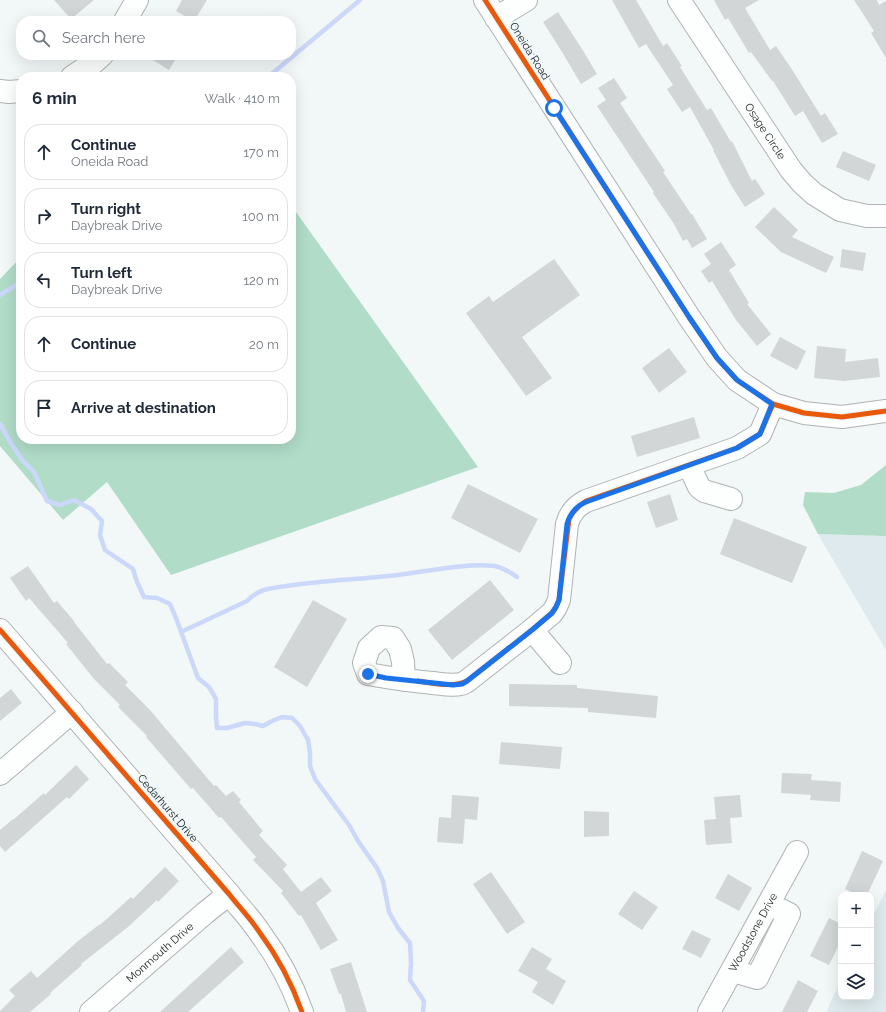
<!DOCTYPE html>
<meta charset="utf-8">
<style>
body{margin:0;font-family:Raleway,sans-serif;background:#f2f2f3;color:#1f2937}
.controls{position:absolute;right:12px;bottom:12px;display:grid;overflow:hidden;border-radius:8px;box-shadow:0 4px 16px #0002}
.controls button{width:36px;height:36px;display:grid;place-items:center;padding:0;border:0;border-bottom:1px solid #e0e1e3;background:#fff;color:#1f2937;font:20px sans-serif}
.stop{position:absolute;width:12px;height:12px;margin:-9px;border:3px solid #1a73e8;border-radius:50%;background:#fff}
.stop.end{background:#1a73e8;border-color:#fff;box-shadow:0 1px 4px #0008}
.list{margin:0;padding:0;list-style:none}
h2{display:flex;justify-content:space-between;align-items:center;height:52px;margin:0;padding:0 16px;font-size:17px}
h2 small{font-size:13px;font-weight:400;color:#747a83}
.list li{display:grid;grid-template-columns:26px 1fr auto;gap:12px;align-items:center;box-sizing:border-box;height:56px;margin:0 8px 8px;padding:0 8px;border:1px solid #e0e1e3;border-radius:16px}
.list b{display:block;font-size:15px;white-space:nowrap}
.list p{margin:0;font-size:13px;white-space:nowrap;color:#747a83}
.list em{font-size:13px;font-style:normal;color:#747a83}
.icon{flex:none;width:22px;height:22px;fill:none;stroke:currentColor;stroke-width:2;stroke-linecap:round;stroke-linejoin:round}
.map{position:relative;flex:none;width:886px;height:1012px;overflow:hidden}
.search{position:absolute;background:#fff;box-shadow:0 4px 16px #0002;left:16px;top:16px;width:280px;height:44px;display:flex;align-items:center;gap:10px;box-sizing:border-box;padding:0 14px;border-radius:16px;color:#747a83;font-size:15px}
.panel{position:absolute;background:#fff;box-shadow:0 4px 16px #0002;left:16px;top:72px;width:280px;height:372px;border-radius:16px}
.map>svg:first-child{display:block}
</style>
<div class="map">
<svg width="886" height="1012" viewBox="0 0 886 1012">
<rect width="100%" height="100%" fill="#f2f7f7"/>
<path fill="#deeaed" d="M818,534l68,2v114z
M886,890v122h-60l15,-31v16h30v-77z"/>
<path fill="#b0dcc8" d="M291,205l187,262 -307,108 -64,-93 -44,38 -63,-74v-167l21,-22v182h270z
M886,465v71l-68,-2 -15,-29 2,-13 29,1 27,-8z"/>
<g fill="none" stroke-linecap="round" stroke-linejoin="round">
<path stroke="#cbd8fa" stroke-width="4.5" d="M268,77l92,-77
M0,295l21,-13
M0,424l11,19 11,17 12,12 13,29 13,4 14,-5 17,9 11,12 -2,14 5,15 28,19 4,13 7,15 13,1 13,6 6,14 22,60 11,9 7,12v18l1,11h10l18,-5 10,1 8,2 9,-5 10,-4 10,1 8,8 8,14 2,13v13l5,13 34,46 9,16 19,27 6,13 6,31 9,16 12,15 1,20 -1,17 14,21 -1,11
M181,632l66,-31c5,-5 10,-9 17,-11 25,-6 51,-7 76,-10 20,-1 39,-3 58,-5 32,-4 66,-12 97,-9 9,2 15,6 22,11"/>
</g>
<path fill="#d3d6d7" d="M54,0h40l-23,19z
M182,0h25l-13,21h-1l-17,-10z
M612,0h24l27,46 4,-3 15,23 -2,1 27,43 4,-2 20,34 1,-1 20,40 3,-2 10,15 -20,13 -13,-20 -19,-37h1l-24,-43 -8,5 -15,-23 6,-4 -27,-41 -7,4z
M714,0h45l-14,8 25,42 6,-4 17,25 28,45 4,-3 13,21 -16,9 -19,-32 -8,5 -22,-35h-1l-21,-29 -2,1 -21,-35 -3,2z
M854,0h23l2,5 7,-4v57l-15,-25 3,-2z
M558,12l24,37 15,25 -16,10 -19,-32 -19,-30z
M145,55h33l-9,15z
M614,78l13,20 -7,5 29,44 16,24 -2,1 28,42h1l15,25 -15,9 -5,-9 -4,2 -9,-17 -21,-31 1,-1 -57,-86 9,-6 -8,-12z
M843,151l33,14 -7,16 -33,-14z
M774,207l24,23 -6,7 42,20 -8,16 -45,-21 -26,-25z
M721,242l15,23 -7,5 20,33 -2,1 24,30 -14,12 -21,-26 -24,-39 -3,2 -8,-12 10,-7 -7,-10z
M842,249l24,4 -3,18 -23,-4z
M554,259l26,36 -58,42 30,41 -26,18 -60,-83 23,-17 4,6z
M780,337l26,14 -9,19 -27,-14z
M817,346l29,3 -1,13 33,-4 2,19 -36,4 -30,-3z
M669,348l18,24 -28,21 -17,-25z
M694,417l6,21 -63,19 -6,-21z
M468,484l70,35 -18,34 -69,-35z
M670,494l8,26 -22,8 -9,-26z
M734,518l73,29 -15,36 -72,-29z
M28,566l26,37 3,-2 17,20v1l33,42 2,-1 19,19 -3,3 25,25 64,76 2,-1 10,11 7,-5 8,9 -2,2 24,29 -4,4 28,30 -4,4 18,23 20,-15 11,14 -16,12 22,37 -17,10 -20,-35 -2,1 -18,-23 2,-2 -30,-31 3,-3 -35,-40 -2,1 -26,-30 -2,1 -45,-52 1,-1 -29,-29 2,-2 -26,-26 -28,-35 2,-1 -39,-45 -3,3 -16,-23z
M490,580l24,30 -62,50 -24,-30z
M313,600l34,19 -40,68 -33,-20z
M509,684l68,1v3l81,8 -2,22 -68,-6v-4l-79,-2z
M11,689l11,14 -22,18v-23z
M501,742l61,5 -2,22 -61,-5z
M76,765l13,14 -20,20 -2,-2 -62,55 -5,-6v-16l13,-11v1l31,-27 1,2z
M782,773l30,1 -1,6 30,2 -1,20 -30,-2 1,-5 -30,-2z
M452,795l27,2 -2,23 -12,-1 -2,25 -26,-2 2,-25 12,1z
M740,795l2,22 -12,1 2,25 -26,2 -2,-25 12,-1 -2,-22z
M584,811l25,1v24l-25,1z
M862,851l21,10 -16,34h-9l-13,-6z
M165,867l14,14 -21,21 -1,-2 -29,27 -47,37 1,1 -32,28 1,1 -21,18h-30v-1l15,-15 -6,-6 22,-19 6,7 41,-37 22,-17v1l31,-28 2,2z
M491,872l34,50 -18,12 -34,-50z
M728,874l24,14 -13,23 -24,-13z
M634,891l24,16 -16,23 -24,-16z
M829,918l12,6v17l-12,24 -19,-9z
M692,930l19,9 -10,19 -19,-9z
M231,947l13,15 -56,50h-28z
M532,947l20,12 -6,10 20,12 -13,24 -21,-13 6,-10 -20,-11z
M351,962l16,50h-21l-5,-18h-2l-9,-25z
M798,980l20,11 -11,21h-25z"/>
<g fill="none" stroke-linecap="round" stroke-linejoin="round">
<defs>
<g id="minor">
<path d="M485,0l204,317 28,41 20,22 36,24 31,9 38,4 44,-6"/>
<path id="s1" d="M679,0l112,170 11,13 12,11 26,16 27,6h19"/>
<path d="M496,18l30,-18"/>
<path d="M125,21l12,-21"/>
<path d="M72,77l21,-14 9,-8"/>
<path d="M0,91l9,1 12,-1"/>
<path d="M689,465l10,22 5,4 27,8"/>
<path d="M0,630l229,264c10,13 22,25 31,39 18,24 32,51 42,79"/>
<path d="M532,630l28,33"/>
<path d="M404,680l-1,-18 -3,-13 -7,-11 -12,-1 -12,11 -5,15 4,11c22,4 43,7 65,9 9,1 19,3 28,1 1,0 5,-2 6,-3l65,-51 20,-17 4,-6 3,-7 8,-76c3,-11 9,-18 19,-23l151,-53 23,-14 13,-30"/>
<path d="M0,774l72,-62"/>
<path d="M733,971l24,7 32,-64 -20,-10"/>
<path id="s2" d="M91,1012l114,-99 24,-19"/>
<path id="s3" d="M709,1012l88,-160"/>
</g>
</defs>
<use href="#minor" stroke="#afb3b4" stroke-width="24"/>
<use href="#minor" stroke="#fdfefe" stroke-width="22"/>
<defs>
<path id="cycleway" d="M485,0l204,317 28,41 20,22 36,24 31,9 38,4 44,-6
M0,630l229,264c10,13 22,25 31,39 18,24 32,51 42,79
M418,681c15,2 35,7 49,0l65,-51 20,-17 4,-6 3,-7 10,-81c4,-8 9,-13 17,-18l151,-53 23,-14 13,-30"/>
</defs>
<use href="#cycleway" stroke="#eff8fa" stroke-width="8"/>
<use href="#cycleway" stroke="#e8590c" stroke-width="5"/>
</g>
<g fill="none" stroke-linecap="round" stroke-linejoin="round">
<path stroke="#1a73e8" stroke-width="5" d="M368,674l18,4 67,7 9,-1 5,-3 65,-51 20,-17 4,-6 3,-7 8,-76c3,-10 9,-18 19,-22l151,-54 23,-14 12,-30 -35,-24 -20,-22 -28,-41 -135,-209"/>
</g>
<g text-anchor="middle" stroke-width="3.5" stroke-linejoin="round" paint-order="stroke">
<g font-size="11" fill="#212425" stroke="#eff8fa">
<text transform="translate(530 51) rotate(58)" y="4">Oneida Road</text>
<text dy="4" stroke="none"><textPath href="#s1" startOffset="157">Osage Circle</textPath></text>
<text transform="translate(168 808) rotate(49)" y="4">Cedarhurst Drive</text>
<text dy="4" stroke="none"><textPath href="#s3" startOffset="91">Woodstone Drive</textPath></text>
<text dy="4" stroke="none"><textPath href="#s2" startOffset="91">Monmouth Drive</textPath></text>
</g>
</g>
</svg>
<div class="controls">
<button>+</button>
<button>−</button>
<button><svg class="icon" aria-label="layers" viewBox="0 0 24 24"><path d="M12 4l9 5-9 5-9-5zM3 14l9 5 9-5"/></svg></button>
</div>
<div class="stop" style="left:554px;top:108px"></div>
<div class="stop end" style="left:368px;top:674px"></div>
<div class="search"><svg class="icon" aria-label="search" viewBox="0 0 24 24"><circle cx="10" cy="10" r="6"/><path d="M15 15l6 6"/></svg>Search here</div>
<section class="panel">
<h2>6 min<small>Walk · 410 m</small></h2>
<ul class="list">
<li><svg class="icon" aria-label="ahead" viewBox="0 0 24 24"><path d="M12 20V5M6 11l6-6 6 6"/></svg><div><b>Continue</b><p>Oneida Road</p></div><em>170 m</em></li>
<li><svg class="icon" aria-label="right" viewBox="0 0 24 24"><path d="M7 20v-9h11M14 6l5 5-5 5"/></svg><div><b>Turn right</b><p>Daybreak Drive</p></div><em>100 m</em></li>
<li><svg class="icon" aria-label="left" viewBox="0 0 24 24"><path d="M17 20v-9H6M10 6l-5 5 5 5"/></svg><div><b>Turn left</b><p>Daybreak Drive</p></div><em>120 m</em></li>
<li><svg class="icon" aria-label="ahead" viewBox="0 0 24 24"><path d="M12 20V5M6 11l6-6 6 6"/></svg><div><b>Continue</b></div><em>20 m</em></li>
<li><svg class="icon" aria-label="arrive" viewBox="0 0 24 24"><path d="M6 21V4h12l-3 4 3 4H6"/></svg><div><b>Arrive at destination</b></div></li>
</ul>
</section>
</div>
